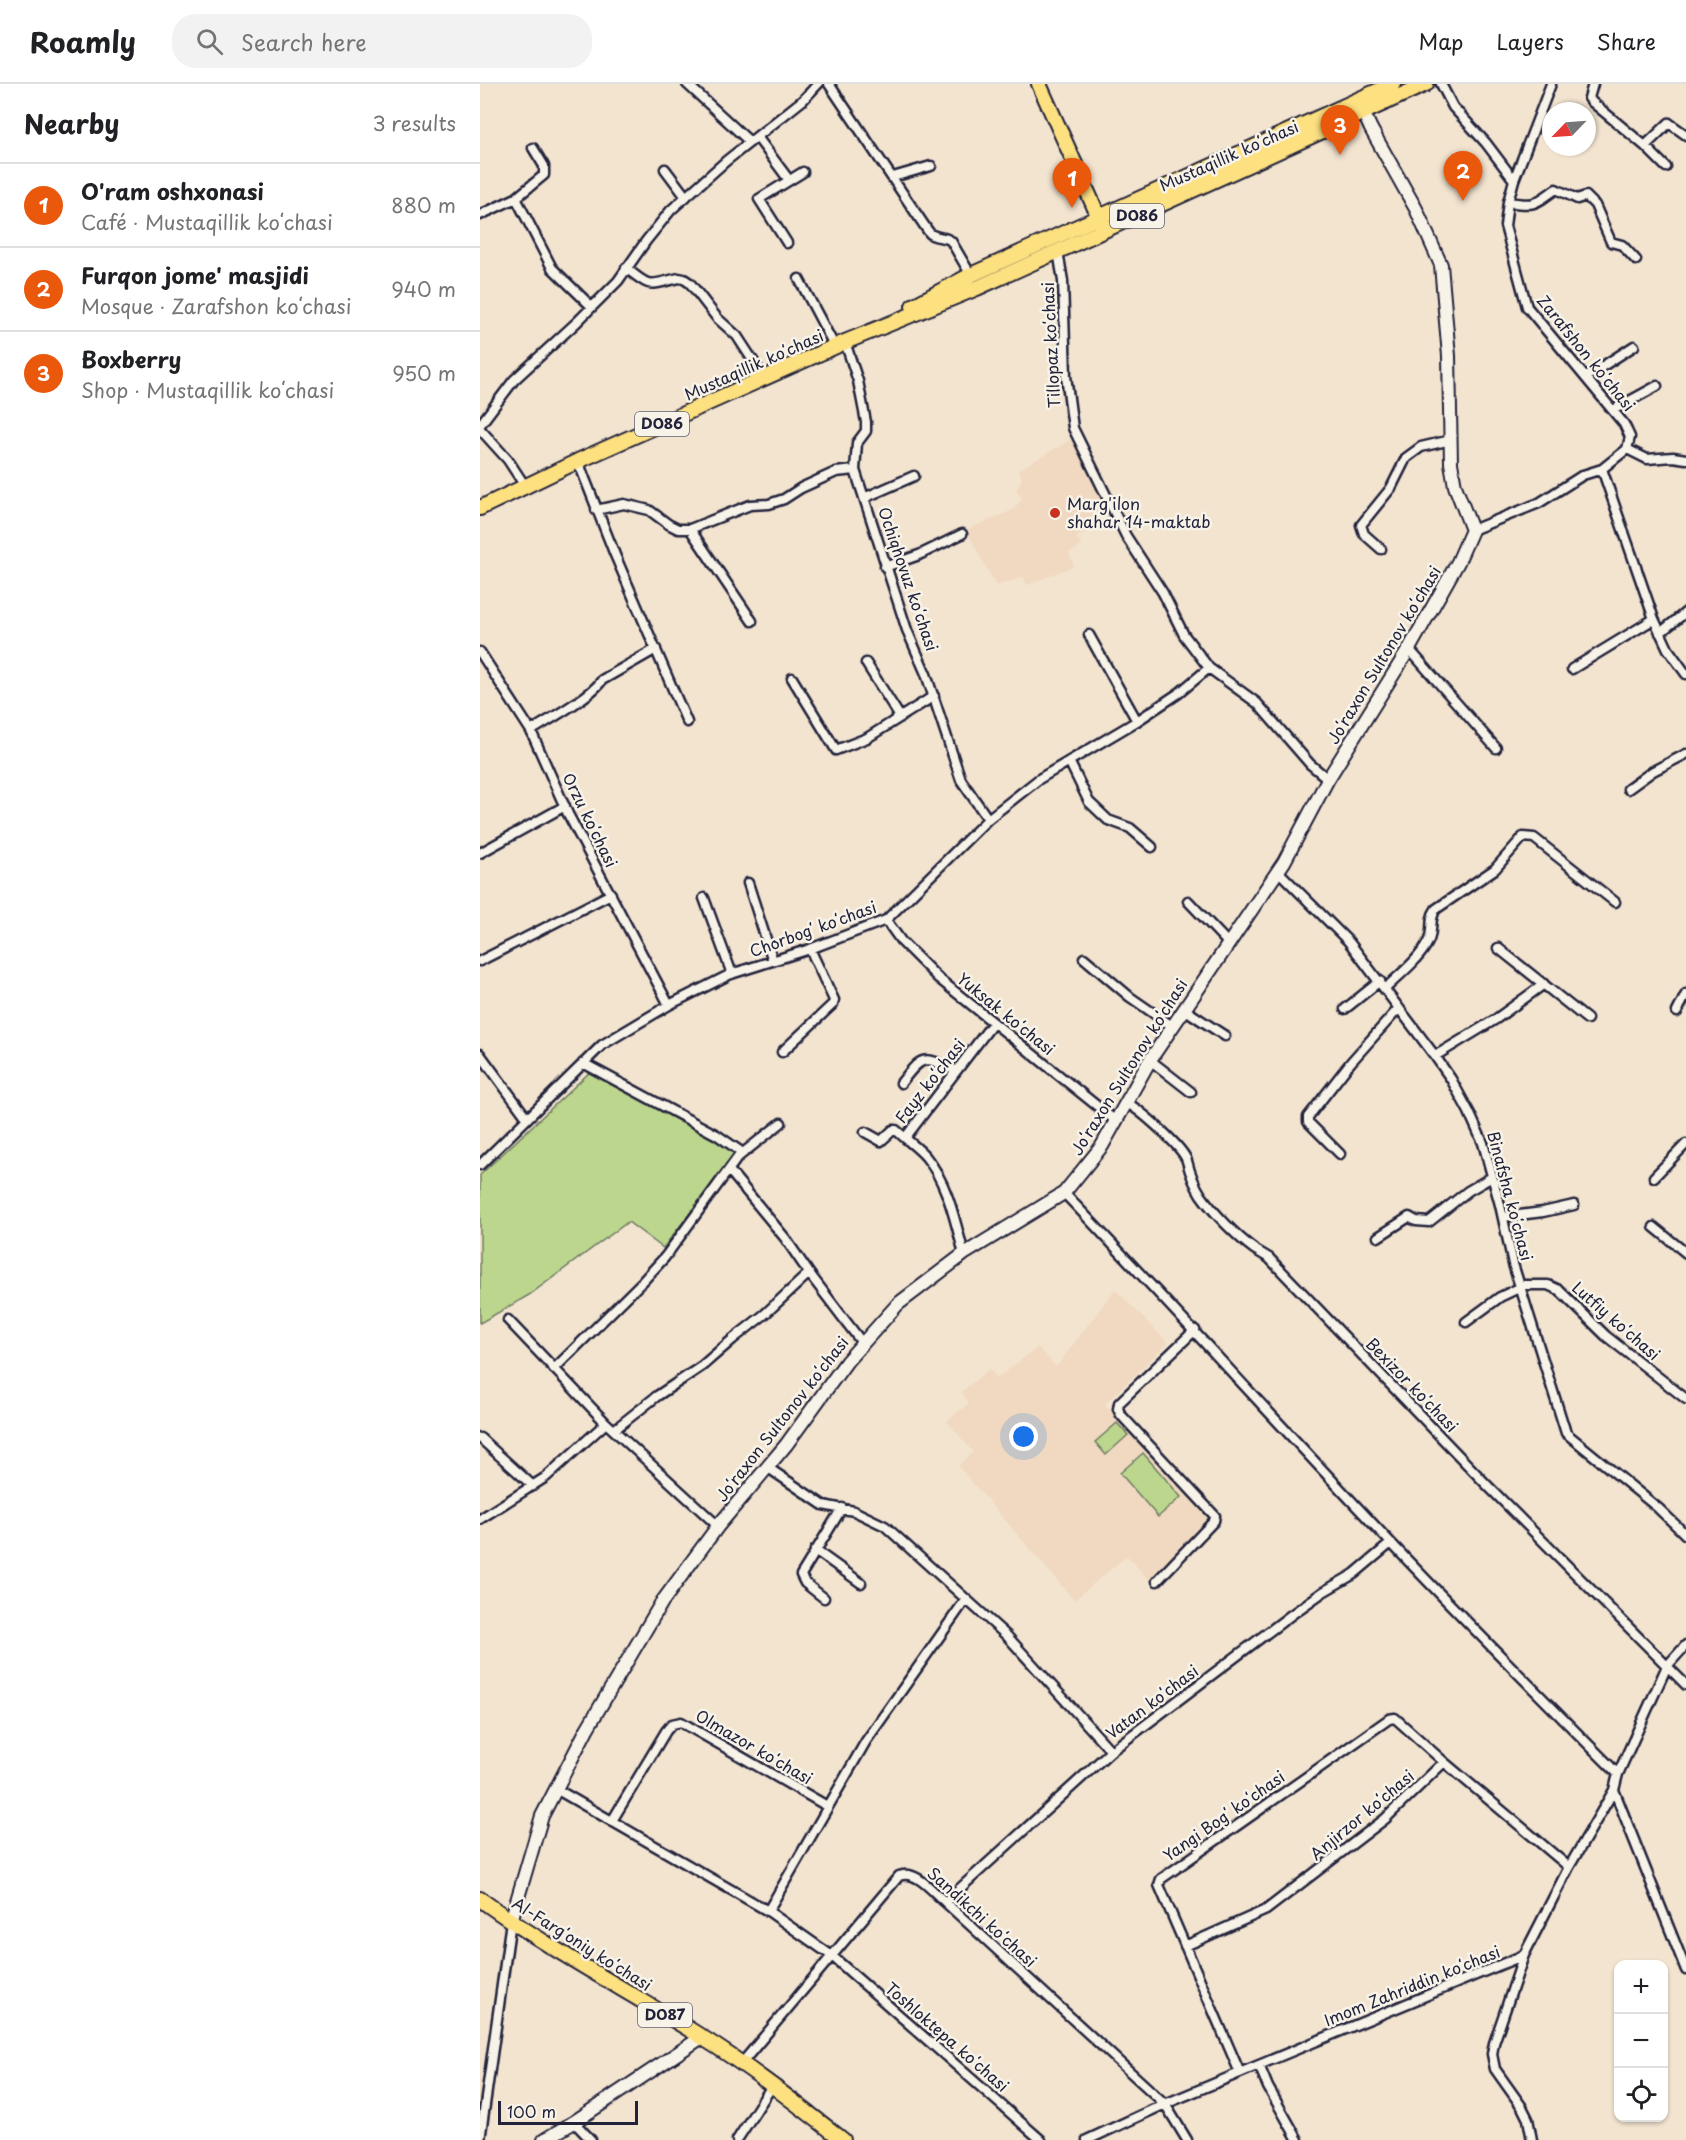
<!DOCTYPE html>
<meta charset="utf-8">
<style>
body{margin:0;font-family:"Playpen Sans",sans-serif;background:#f2f2f2;color:#202124}
.controls{position:absolute;right:18px;bottom:18px;display:grid;overflow:hidden;border-radius:12px;box-shadow:0 2px 4px #0004}
.controls button{width:54px;height:54px;display:grid;place-items:center;padding:0;border:0;border-bottom:2px solid #e0e0e0;background:#fff;color:#202124;font:30px sans-serif}
.compass{position:absolute;left:1062px;top:18px;width:54px;height:54px;border-radius:50%;background:#fff;box-shadow:0 2px 4px #0004;rotate:245deg}
.scale{position:absolute;left:18px;bottom:15px;width:140px;box-sizing:border-box;padding-left:6px;border:3px solid #22223b;border-top:0;font-size:16px;line-height:21px;white-space:nowrap;color:#22223b;-webkit-text-stroke:4px #f7f3e8;paint-order:stroke}
.you{position:absolute;left:544px;top:1353px;width:21px;height:21px;margin:-15px;border:4px solid #fff;border-radius:50%;background:#1a73e8;box-shadow:0 0 0 9px #1a73e833}
.badge{display:grid;place-items:center;width:39px;height:39px;border-radius:50%;background:#ea580c;color:#fff;font-size:20px;font-weight:700}
.pin{position:absolute;translate:-50% -50px;filter:drop-shadow(0 2px 3px #0008)}
.pin::after{content:'';position:absolute;top:32px;width:21px;height:18px;background:inherit;clip-path:polygon(0 0,100% 0,50% 100%)}
.list{margin:0;padding:0;list-style:none}
h2{display:flex;justify-content:space-between;align-items:center;height:78px;margin:0;padding:0 24px;font-size:26px}
h2 small{font-size:20px;font-weight:400;color:#757577}
.list li{display:grid;grid-template-columns:39px 1fr auto;gap:18px;align-items:center;box-sizing:border-box;height:84px;padding:0 24px;border-top:2px solid #e0e0e0}
.list b{display:block;font-size:22px;white-space:nowrap}
.list p{margin:0;font-size:20px;white-space:nowrap;color:#757577}
.list em{font-size:20px;font-style:normal;color:#757577}
.icon{flex:none;width:33px;height:33px;fill:none;stroke:currentColor;stroke-width:2;stroke-linecap:round;stroke-linejoin:round}
.map{position:relative;flex:none;width:1206px;height:2056px;overflow:hidden}
header{display:flex;align-items:center;gap:36px;box-sizing:border-box;height:84px;padding:0 30px;background:#fff;border-bottom:2px solid #e0e0e0}
header strong{font-size:28px}
nav{display:flex;gap:33px;margin-inline-start:auto;font-size:21px}
.search{width:420px;height:54px;background:#f2f2f2;display:flex;align-items:center;gap:15px;box-sizing:border-box;padding:0 21px;border-radius:24px;color:#757577;font-size:22px}
main{display:flex}
aside{flex:1;background:#fff}
.map>svg:first-child{display:block}
</style>
<header>
<strong>Roamly</strong>
<div class="search"><svg class="icon" aria-label="search" viewBox="0 0 24 24"><circle cx="10" cy="10" r="6"/><path d="M15 15l6 6"/></svg>Search here</div>
<nav><a>Map</a><a>Layers</a><a>Share</a></nav>
</header>
<main>
<aside>
<h2>Nearby<small>3 results</small></h2>
<ul class="list">
<li><span class="badge">1</span><div><b>O'ram oshxonasi</b><p>Café · Mustaqillik koʻchasi</p></div><em>880 m</em></li>
<li><span class="badge">2</span><div><b>Furqon jome' masjidi</b><p>Mosque · Zarafshon koʻchasi</p></div><em>940 m</em></li>
<li><span class="badge">3</span><div><b>Boxberry</b><p>Shop · Mustaqillik koʻchasi</p></div><em>950 m</em></li>
</ul>
</aside>
<div class="map">
<svg width="1206" height="2056" viewBox="0 0 1206 2056">
<rect width="100%" height="100%" fill="#f3e4d0"/>
<filter id="ink" filterUnits="userSpaceOnUse"><feTurbulence type="fractalNoise" baseFrequency=".0167" numOctaves="2"/><feDisplacementMap in="SourceGraphic" scale="12" xChannelSelector="R" yChannelSelector="G"/><feConvolveMatrix kernelMatrix="1 2 1 2 8 2 1 2 1" color-interpolation-filters="sRGB"/></filter>
<g filter="url(#ink)">
<path fill="#f0d9c0" d="M594,354l37,71 -14,7 4,9 -24,12 5,9 -13,7 5,13 -47,19 -4,-8 -27,9 -30,-56 47,-20 9,-12 -6,-8 6,-12 -4,-8z
M635,1205l53,54 -63,61 107,116 -63,60 -22,-24 -53,44 -116,-134 15,-14 -26,-31 22,-18 -8,-11 28,-23 8,9 41,-31 18,20z"/>
<path fill="#bcd68d" stroke="#6f7c64" stroke-width="1.5" d="M111,987l62,31 84,50 -74,96 -35,-26 -99,73 -49,28v-148z
M637,1339l11,12 -22,20 -11,-13z
M663,1369l38,44 -23,20 -38,-44z"/>
<g fill="none" stroke-linecap="round" stroke-linejoin="round">
<defs>
<path id="street" d="M207,0l63,58
M349,0l99,147c6,9 16,4 23,10l21,36
M961,0l12,23 33,36 28,37 -6,22 -3,24 22,81 97,117 6,13 -3,12 -25,20 -19,6 -44,28 -67,27
M1113,0l-4,14 3,4 53,44 24,-23 17,12
M277,53l32,43
M1165,62l21,21
M185,85l21,28
M413,93l38,-11
M1034,96l37,-96
M36,114l28,-23v-9l-11,-18
M1028,118c27,4 26,3 48,-13l21,10 9,-3 9,9 16,37 11,3 14,15
M0,131l36,-17 36,70 40,39
M307,159l-28,-44 44,-27
M578,167l5,30 3,95 7,52 53,108 37,57 21,42 25,33 48,35 53,61 18,15
M146,184c26,21 22,17 53,10l5,1 6,4 27,35 20,18 28,43
M319,195l36,68
M365,258l13,39 8,41v9l-9,12 -2,27 52,160 19,44 35,106 27,39
M1106,293l48,-31
M1133,326l44,-24
M0,341l34,-45 63,-58 41,-41 28,-40 25,-31 55,-49 77,-61 15,-16
M0,345l28,31 17,26
M1147,365l20,10 26,-2 13,2
M98,377l37,94 72,167
M1122,385l52,150 14,30 18,25
M384,414l50,-22
M116,426l28,-6 25,6 19,14 10,5h12l60,-24 19,-1 15,-5 17,-11 35,-16 19,-2
M210,445l62,92
M901,465l-17,-15 -3,-9 30,-37 15,-30 15,-11 30,-7
M405,483l34,-12 43,-21
M1180,549l26,-21
M609,551l48,86
M929,565l87,99
M0,568l51,79 37,83 101,191
M386,579l34,54
M1092,585l82,-50
M312,594l44,72 31,-12 67,-42
M51,647c17,-11 61,-35 71,-51l54,-31
M589,677l20,41 19,18 22,8 22,19
M1148,705l25,-18 33,-17
M0,769l85,-47
M798,787l71,71 86,114 16,23 18,33 14,31 17,62 13,59 53,169 92,75 28,27
M268,799l25,78
M224,814l28,76
M708,817l41,43
M406,836l15,21 37,37 179,144
M1018,864l89,71
M604,874l46,39 42,29
M0,877l131,-67
M905,905c14,-14 34,-29 43,-47 6,-11 0,-22 8,-33l59,-40 28,-32 11,1 81,64
M704,925l41,27
M865,925l35,-28
M1197,928l9,-18
M302,968l51,-48 1,-4 -24,-51
M0,970l47,64
M955,972l61,-37 48,-35
M670,976l41,32
M103,979l134,72 26,18
M421,999c22,-29 23,-27 55,-12
M647,1019c13,7 56,44 60,58 3,12 7,23 14,34 12,17 35,41 53,54 5,3 10,6 15,9l217,226 200,201
M385,1048l16,9 12,-11h3l9,8
M860,1070l-32,-32v-5l43,-55 48,-54
M0,1081l122,-120 67,-40 62,-31 79,-25 76,-29 102,-101 51,-40 98,-58 42,-28 30,-25
M249,1086l56,68 24,35 54,71
M1174,1093l32,-33
M584,1109c111,116 218,235 328,351 74,78 150,154 226,230
M1023,1133l40,-5 31,-7
M1174,1143l32,26
M898,1153l31,-20 7,4 13,1 39,-31 24,-14
M484,1170c-9,-33 -16,-70 -38,-97 -6,-7 -14,-13 -21,-19l88,-115
M1040,1201h28l11,5 47,46 80,63
M28,1236l98,103 112,103
M986,1238l34,-25 21,-10
M74,1285l89,-88 22,-24 73,-100 43,-34
M134,1346l43,-34 45,-30 31,-27 32,-25 44,-41
M0,1354l53,48
M287,1383l56,38 31,6 31,15 122,110 104,115
M0,1435l66,-42 60,-54
M335,1466l46,33
M677,1497l57,-60 1,-5 -94,-101 -3,-6 1,-6 76,-73
M344,1514l-19,-15 -4,-8 41,-67
M76,1705l212,122 64,45 209,184
M1134,1706l72,180
M132,1737l54,-90 6,-7 9,-2 146,84
M465,1818l166,-151 180,-136 32,-23 31,-18 37,-31
M288,1827l98,-170 100,-142
M705,1862l81,-36 119,-91 59,-57 125,105
M1044,1871l-30,88 -2,11 3,15 27,38 6,12 4,21
M261,1980l158,-188c17,-7 34,16 46,26l220,202 22,36
M779,1981l9,22 30,53
M760,1989l-81,-188 2,-6 228,-160 6,-1 49,44
M94,2038l17,18
M0,2056l31,-219
M257,2056l35,-54
M607,2056l78,-36 359,-149 45,-88 45,-77 4,-16 49,-108 19,-21"/>
<path id="secondary" d="M31,1837l31,-105 45,-87 75,-127 56,-76 68,-81 61,-84 51,-57 66,-50 100,-61 38,-47 48,-86 134,-198 44,-83 81,-130 49,-87 14,-32 -17,-44 -4,-23 -2,-107 -8,-91 -25,-56 -45,-80 -7,-15
M64,2056l30,-18 128,-85"/>
<path id="primary" d="M559,0l63,140
M433,222l58,-31 422,-191
M0,424l98,-47 267,-119 132,-54 449,-204
M0,1815c70,51 147,91 220,137 50,31 97,68 143,104"/>
</defs>
<use href="#street" stroke="#22223b" stroke-width="13"/>
<use href="#secondary" stroke="#22223b" stroke-width="16"/>
<use href="#primary" stroke="#22223b" stroke-width="18"/>
<use href="#street" stroke="#f7f3e8" stroke-width="8"/>
<use href="#secondary" stroke="#f7f3e8" stroke-width="12"/>
<use href="#primary" stroke="#fde080" stroke-width="14"/>
</g>
</g>
<circle fill="#c8321e" stroke="#f7f3e8" stroke-width="2" cx="575" cy="429" r="6"/>
<g text-anchor="middle" stroke-width="5" stroke-linejoin="round" paint-order="stroke">
<g fill="#f7f3e8" stroke="#62616f" stroke-width="1.5">
<rect x="630" y="120" width="54" height="24" rx="4.5"/>
<rect x="155" y="328" width="54" height="24" rx="4.5"/>
<rect x="158" y="1919" width="54" height="24" rx="4.5"/>
</g>
<g font-size="15" font-weight="bold" fill="#22223b">
<text x="657" y="137">D086</text>
<text x="182" y="345">D086</text>
<text x="185" y="1936">D087</text>
</g>
<g font-size="16" fill="#22223b" stroke="#f7f3e8">
<text transform="translate(749 72) rotate(-24)" y="6">Mustaqillik koʻchasi</text>
<text transform="translate(571 261) rotate(-93)" y="6">Tillopaz koʻchasi</text>
<text transform="translate(1106 269) rotate(51)" y="6">Zarafshon koʻchasi</text>
<text transform="translate(274 281) rotate(-24)" y="6">Mustaqillik koʻchasi</text>
<text transform="translate(428 495) rotate(71)" y="6">Ochiqhovuz koʻchasi</text>
<text transform="translate(904 571) rotate(-59)" y="6">Joʻraxon Sultonov koʻchasi</text>
<text transform="translate(110 736) rotate(64)" y="6">Orzu koʻchasi</text>
<text transform="translate(333 845) rotate(-20)" y="6">Chorbogʻ koʻchasi</text>
<text transform="translate(526 930) rotate(39)" y="6">Yuksak koʻchasi</text>
<text transform="translate(649 983) rotate(-58)" y="6">Joʻraxon Sultonov koʻchasi</text>
<text transform="translate(450 997) rotate(-52)" y="6">Fayz koʻchasi</text>
<text transform="translate(1030 1112) rotate(75)" y="6">Binafsha koʻchasi</text>
<text transform="translate(1136 1237) rotate(41)" y="6">Lutfiy koʻchasi</text>
<text transform="translate(932 1301) rotate(46)" y="6">Bexizor koʻchasi</text>
<text transform="translate(302 1335) rotate(-52)" y="6">Joʻraxon Sultonov koʻchasi</text>
<text transform="translate(672 1618) rotate(-37)" y="6">Vatan koʻchasi</text>
<text transform="translate(274 1663) rotate(30)" y="6">Olmazor koʻchasi</text>
<text transform="translate(882 1731) rotate(-40)" y="6">Anjirzor koʻchasi</text>
<text transform="translate(744 1732) rotate(-35)" y="6">Yangi Bogʻ koʻchasi</text>
<text transform="translate(502 1833) rotate(42)" y="6">Sandikchi koʻchasi</text>
<text transform="translate(102 1860) rotate(32)" y="6">Al-Fargʻoniy koʻchasi</text>
<text transform="translate(932 1902) rotate(-22)" y="6">Imom Zahriddin koʻchasi</text>
<text transform="translate(467 1953) rotate(41)" y="6">Toshloktepa koʻchasi</text>
</g>
<g font-size="16" fill="#22223b" stroke="#f7f3e8" text-anchor="start">
<text x="587" y="426">Marg'ilon<tspan x="587" dy="18">shahar 14-maktab</tspan></text>
</g>
</g>
</svg>
<div class="controls">
<button>+</button>
<button>−</button>
<button><svg class="icon" aria-label="locate" viewBox="0 0 24 24"><circle cx="12" cy="12" r="6"/><path d="M12 2v4M12 18v4M2 12h4M18 12h4"/></svg></button>
</div>
<svg class="compass" viewBox="-18 -18 36 36"><path d="M0-13l5 13h-10z" fill="#e53935"/><path d="M0 13l5-13h-10z" fill="#757577"/></svg>
<div class="scale">100 m</div>
<div class="you"></div>
<div class="pin badge" style="left:592px;top:124px">1</div>
<div class="pin badge" style="left:983px;top:117px">2</div>
<div class="pin badge" style="left:860px;top:71px">3</div>
</div>
</main>
